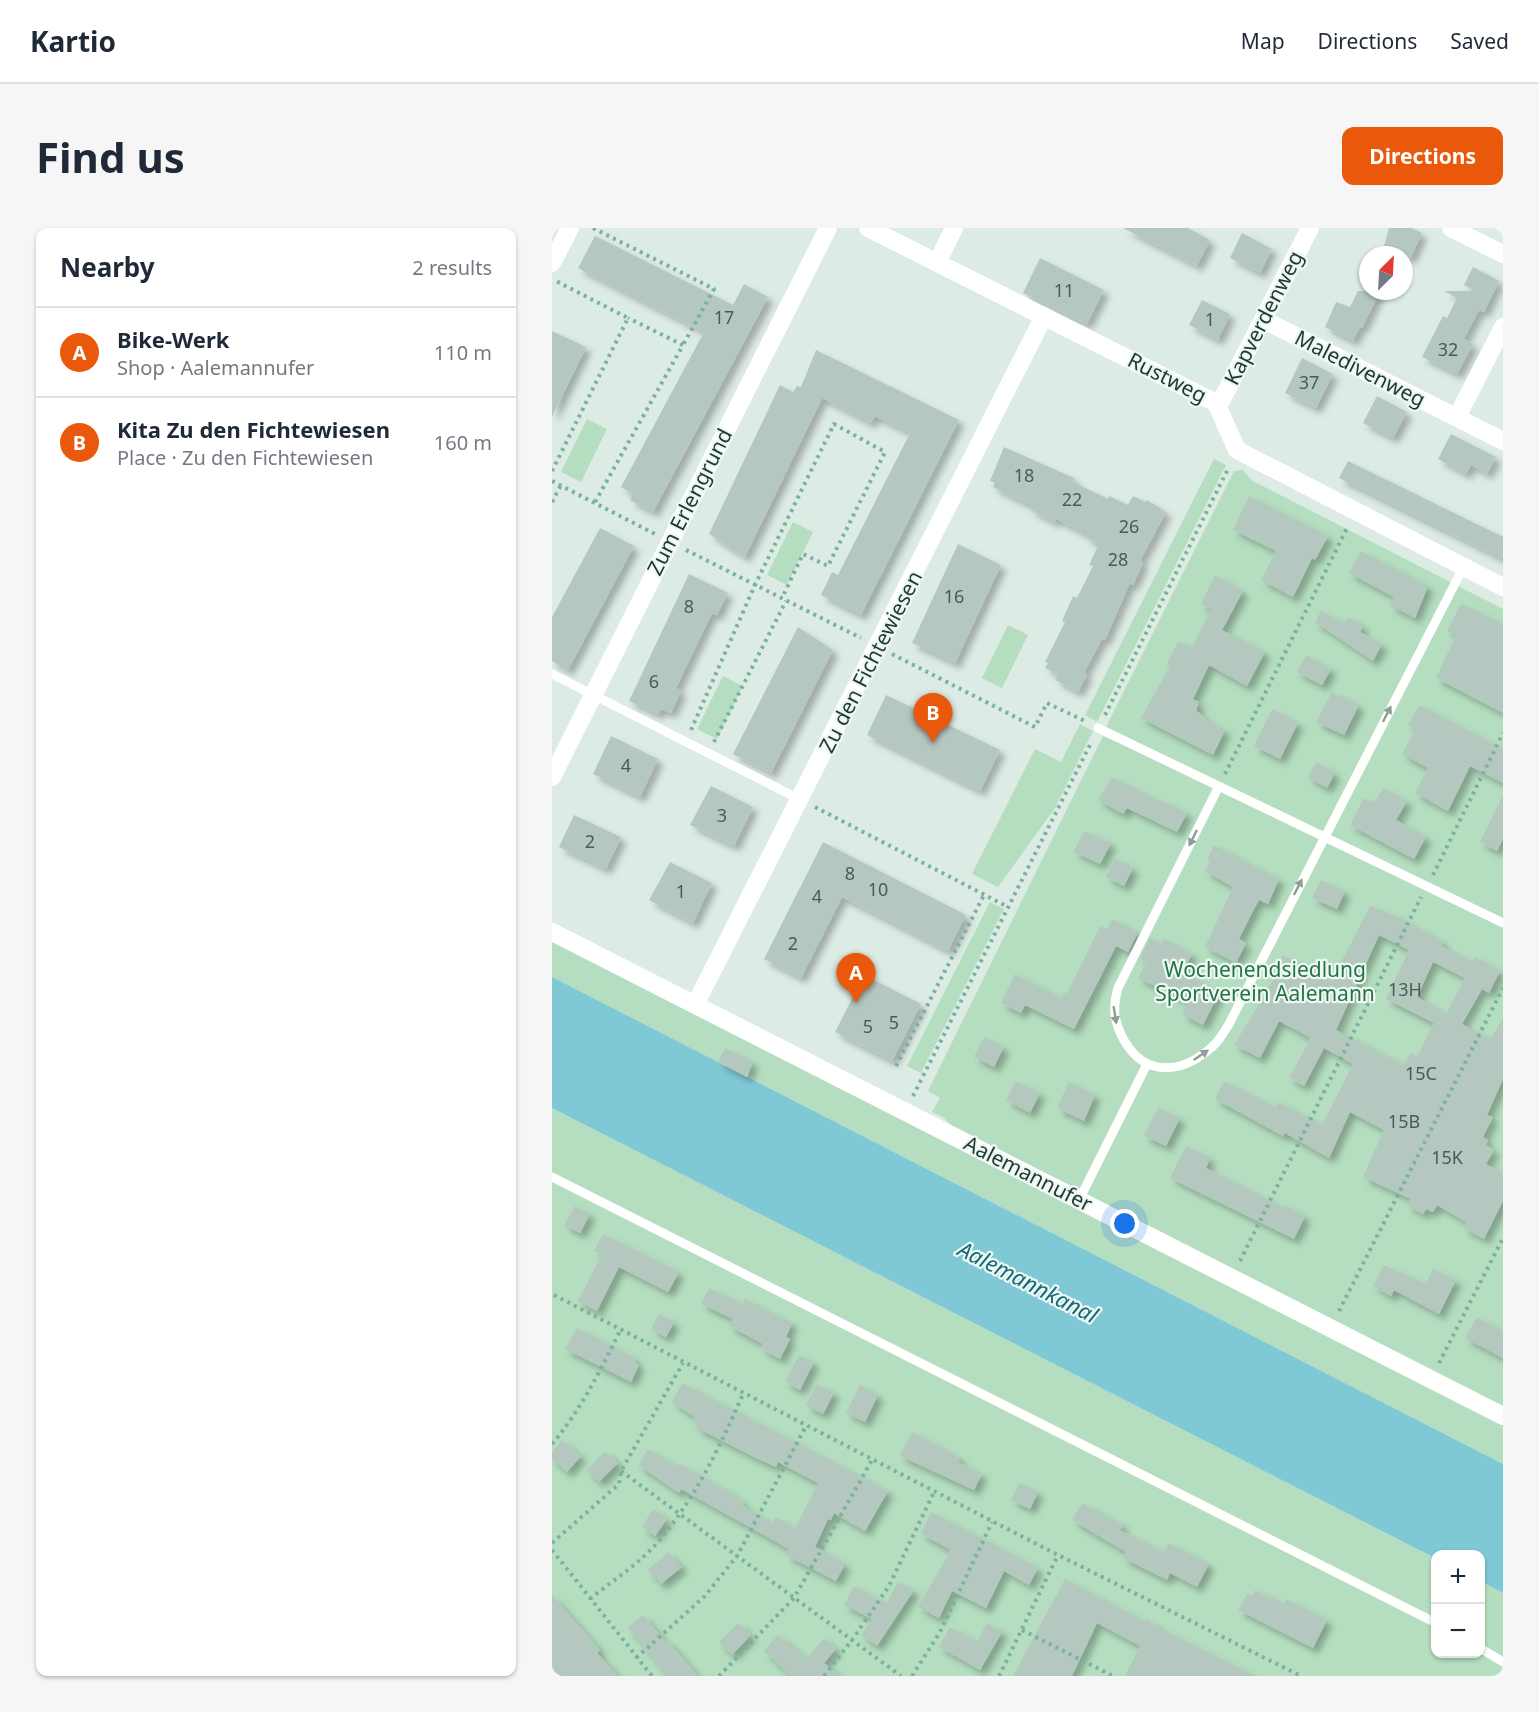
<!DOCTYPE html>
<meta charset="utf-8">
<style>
body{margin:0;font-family:"Noto Sans",sans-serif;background:#f6f6f7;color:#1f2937}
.controls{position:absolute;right:18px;bottom:18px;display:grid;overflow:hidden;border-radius:12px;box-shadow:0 2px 4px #0004}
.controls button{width:54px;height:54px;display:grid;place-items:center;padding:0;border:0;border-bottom:2px solid #e0e1e3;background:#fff;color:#1f2937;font:30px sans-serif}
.compass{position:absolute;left:807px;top:18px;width:54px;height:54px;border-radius:50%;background:#fff;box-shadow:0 2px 4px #0004;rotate:24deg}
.you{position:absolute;left:573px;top:996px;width:21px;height:21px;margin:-15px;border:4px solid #fff;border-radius:50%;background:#1a73e8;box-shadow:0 0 0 9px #1a73e833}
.badge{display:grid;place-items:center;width:39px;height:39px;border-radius:50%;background:#ea580c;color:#fff;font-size:20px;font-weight:700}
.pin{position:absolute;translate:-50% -50px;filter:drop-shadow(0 2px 3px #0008)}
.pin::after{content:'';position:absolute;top:32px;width:21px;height:18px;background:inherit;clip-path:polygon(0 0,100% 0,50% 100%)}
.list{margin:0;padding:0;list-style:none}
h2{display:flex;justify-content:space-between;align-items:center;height:78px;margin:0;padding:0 24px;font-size:26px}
h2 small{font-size:20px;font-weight:400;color:#747a83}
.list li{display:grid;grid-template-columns:39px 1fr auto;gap:18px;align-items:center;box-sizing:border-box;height:90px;padding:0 24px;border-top:2px solid #e0e1e3}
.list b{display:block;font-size:22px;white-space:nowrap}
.list p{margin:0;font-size:20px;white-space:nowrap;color:#747a83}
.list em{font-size:20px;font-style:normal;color:#747a83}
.map{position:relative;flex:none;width:951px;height:1448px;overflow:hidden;border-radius:12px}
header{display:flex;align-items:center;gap:36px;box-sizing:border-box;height:84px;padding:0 30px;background:#fff;border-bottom:2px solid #e0e1e3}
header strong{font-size:28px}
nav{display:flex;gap:33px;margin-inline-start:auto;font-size:21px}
.intro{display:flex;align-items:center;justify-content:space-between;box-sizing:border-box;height:144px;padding:0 36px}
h1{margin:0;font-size:42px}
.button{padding:15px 27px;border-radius:12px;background:#ea580c;color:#fff;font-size:21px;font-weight:700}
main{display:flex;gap:36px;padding:0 36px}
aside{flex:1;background:#fff;border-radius:12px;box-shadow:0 2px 4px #0004}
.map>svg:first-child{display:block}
</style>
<header>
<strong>Kartio</strong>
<nav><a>Map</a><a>Directions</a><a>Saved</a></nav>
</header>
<div class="intro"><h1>Find us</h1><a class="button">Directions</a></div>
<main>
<aside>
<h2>Nearby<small>2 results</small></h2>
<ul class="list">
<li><span class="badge">A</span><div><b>Bike-Werk</b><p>Shop · Aalemannufer</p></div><em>110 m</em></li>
<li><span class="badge">B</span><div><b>Kita Zu den Fichtewiesen</b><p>Place · Zu den Fichtewiesen</p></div><em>160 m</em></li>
</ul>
</aside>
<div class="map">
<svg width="951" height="1448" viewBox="0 0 951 1448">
<defs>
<filter id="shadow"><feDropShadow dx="5.5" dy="5.5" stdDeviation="3" flood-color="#0004"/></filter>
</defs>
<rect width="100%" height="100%" fill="#ddebe5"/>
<path fill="#b4debf" d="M35,191l20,10 -26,53 -20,-10z
M662,231l12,6 -129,257 -12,-7z
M691,242l8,10 252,129v797l-547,-276 -13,-13 -11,-5 8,-14 -12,-7 175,-355 16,7 4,-6 -17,-10 128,-256z
M241,294l20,10 -26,53 -20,-10z
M456,397l20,10 -26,53 -20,-10z
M171,448l20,10 -26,53 -20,-10z
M528,496l13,7 -38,77 -57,79 -26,-13 63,-125 26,13z
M438,674l14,7 -83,164 -14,-7z
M0,704l951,484v48l-951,-487z
M0,880l883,450 1,96h44l1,-73 22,12v83h-951z"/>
<path fill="#7fc8d6" d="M0,749l951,487v129l-22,-12 -1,-27h-44l-1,4 -883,-450z"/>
<path fill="#b5c8c0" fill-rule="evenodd" filter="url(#shadow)" d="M571,0h65l22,12 -13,26z
M837,0h23l10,5 -12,26 -26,-13z
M690,5l30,16 -12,24 -30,-15z
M43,8l138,69 11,-21 24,13 -115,215 -23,-12 3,-6 -12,-7 83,-155 -126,-64z
M488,30l64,32 -17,34 -64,-31z
M921,39l26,14 -15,31 -5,-2 -15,29 9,5 -16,30 -35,-17 21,-41 4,2 10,-20 -13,-7h31l-11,-6z
M806,63h22l-18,37 -2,-1 -7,14 -28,-14 11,-25 14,5z
M650,72l28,14 -12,26 -29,-15z
M0,103l34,16 -34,70z
M264,122l143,70 -98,195 -40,-20 11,-23 6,3 72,-142 -35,-17 -4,7 -49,-25 -77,159 -36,-23 71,-149 13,7 4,-6 4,1z
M750,130l31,16 -17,34 -31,-15z
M825,168l30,16 -14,26 -30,-15z
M899,206l45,23 -9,17 -16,-9 -5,9 -28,-15z
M452,219l70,31 -1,4 35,17 1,-3 19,9 5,-9 13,6 1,-2 19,12 -26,49 3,2 -10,22 -3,-2 -25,57 -3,-1 -18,34 3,2 -9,17 -23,-12 3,-6 -13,-6 3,-5 -3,-1 20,-40 -3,-1 11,-25 4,2 16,-32 -4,-1 10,-21 -13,-6 2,-3 -32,-16 -2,3 -23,-12 1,-4 -39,-19 2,-4 -5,-2z
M796,233l155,76v22l-164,-81z
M697,268l79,40 -13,24 -3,-2 -19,39 -32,-17 15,-29 -43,-21z
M48,300l34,18 -66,124 -16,-9v-44z
M406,316l43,21 -46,98 -43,-20z
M809,323l67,35 -13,32 -25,-13 4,-8 -45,-24z
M137,346l39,19 -11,22 -5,-2 -36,75 5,3 -10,22 -10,-4 -3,5 -29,-13z
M663,347l28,16 -21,39 43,22 -18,34 -38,-21 -16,34 6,3 -3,8 12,11 17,9 -12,25 -72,-37 29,-52 -3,-2 11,-23 14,7 19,-38 -10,-6z
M909,376l42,20v89l-67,-35 20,-43 -9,-4z
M769,383l23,13 4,-7 15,9 -3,6 22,12 -9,17 -58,-39z
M246,399l35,23 -62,123 -38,-19z
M754,427l25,14 -9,16 -25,-13z
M780,464l27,13 -15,30 -28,-13z
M334,467l114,55 -20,41 -113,-56z
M867,477l84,44v34l-33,-17 -22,45 -33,-18 13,-25 -26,-14 14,-25 -8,-4z
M720,481l26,14 -18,36 -26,-13z
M59,508l47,23 -18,38 -47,-23z
M764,534l19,11 -8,15 -19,-11z
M560,549l48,25 1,-2 26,13 -10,19 -50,-24 -4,6 -25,-14z
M159,558l42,21 -19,39 -44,-21z
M831,560l24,13 -11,19 30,17 -12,22 -64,-34 14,-27 10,5z
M951,567v44l-6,12 -17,-9z
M22,587l47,22 -15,32 -47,-22z
M532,603l27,12 -11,21 -26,-12z
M271,614l143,73 -18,36 -106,-54 -41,81 -37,-19z
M662,617l65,34 -11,25 -9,-4 -5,9 -15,30 7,4 -10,20 -31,-16 28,-60 -28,-16 5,-9 -3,-2z
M563,630l18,10 -9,18 -18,-9z
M118,634l42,21 -19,40 -44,-23z
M769,652l24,11 -8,18 -25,-11z
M818,678l26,10 47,26 -2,4 32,16 2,-5 25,14 -11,22 -7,-4 -20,35 28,16 13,-22v61l-16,36 6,2 -10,20 5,3 -2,5 8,5 -8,14 17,9v28l-19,38 -21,-11 3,-6 -29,-17 -4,7 -7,-3 -3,5 -16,-9 4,-6 -48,-22 21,-47 -34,-18 -21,46 -44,-25 -2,3 -68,-37 9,-18 51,27 4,-6 43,23 31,-61 -29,-16 -20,38 -15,-8 22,-40 -32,-17 -19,37 -26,-13 43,-71 -4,-2 10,-17 49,25zM827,707l30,15 -23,49 48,24 -17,34 -7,-4 -6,12 -68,-35zM881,734l32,16 -19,36 -29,-17z
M560,691l26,13 -10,20 -12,-6 -42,83 -49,-24 -4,8 -20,-10 14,-29 46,24 3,-6 3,2 33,-68 7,3z
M598,710l11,6 3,-5 28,15 -10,19 37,20 -16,32 -21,-11 7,-12 -51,-24 9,-16 -7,-4z
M312,747l57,29 -29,57 -57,-29z
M432,809l20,10 -10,20 -20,-10z
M173,820l28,14 -6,15 -29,-15z
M464,853l24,12 -10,20 -24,-13z
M517,854l26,13 -11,26 -27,-13z
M606,880l22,10 -14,28 -22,-10z
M634,918l24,12 -4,10 78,40 1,-3 20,11 -11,23 -124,-61z
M23,978l15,8 -10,19 -16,-8z
M51,1006l76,38 -11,20 -49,-25 -22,44 -19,-10 24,-47 -8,-3z
M832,1037l42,19 7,-15 23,11 -17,34 -45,-24 -3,6 -18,-10z
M157,1060l33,16 3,-5 47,24 -6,14 4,2 -10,20 -19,-10 2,-5 -34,-18 4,-7 -32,-15z
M107,1086l15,8 -8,15 -15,-8z
M925,1089l26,16v25l-38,-20z
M25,1100l59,31 -1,4 4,2 -8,17 -66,-33z
M247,1127l15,7 -14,28 -15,-8z
M130,1155l206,108 -23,40 -31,-18 -3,7 -3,-1 -13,28 30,17 -9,17 -50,-26 3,-6 -108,-60 -2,4 -41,-28 10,-16 30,18 1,-3 45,25 20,14 -2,2 30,19 3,-7 20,11 23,-45 -40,-21 -2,5 -20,-9 -59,-30 2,-3 -6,-3 2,-5 -23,-15z
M265,1156l17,9 -11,21 -17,-9z
M308,1157l18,10 -13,27 -19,-9z
M360,1204l48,26 -2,4 24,12 -8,16 -74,-34z
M10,1212l19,16 -14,16 -15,-13v-7z
M53,1223l13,12 -19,19 -12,-12z
M467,1255l19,9 -8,17 -19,-9z
M530,1275l41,22 -3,5 44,22 5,-9 40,21 -12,23 -27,-14 -3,7 -44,-22 3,-6 -54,-32z
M101,1281l14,10 -12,17 -13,-9z
M379,1284l107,56 -9,17 -25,-14 -18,37 -34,-17 -13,27 -21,-11 33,-57 -30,-16z
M116,1324l14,15 -21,17 -13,-14z
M513,1351l80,43 2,-3 14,10 93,47h-129l15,-30 -43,-23 -25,53h-59z
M346,1354l16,8 -37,56 -16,-11 11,-16 -28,-14 10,-19 32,18z
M703,1362l29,14 2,-5 41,21 -14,28 -75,-38 9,-16 5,2z
M0,1367l48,55 -3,3 21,23h-58l-8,-8z
M91,1387l23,27 2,-1 30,35h-30l-40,-49z
M186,1395l13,12 -19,20 -13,-13z
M435,1395l15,9 -22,38 -41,-23 11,-20 27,15z
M226,1407l28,24 18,-21 12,11 -12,14 16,13h-49l-27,-25z"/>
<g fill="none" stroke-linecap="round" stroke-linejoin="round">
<path stroke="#7bb1a0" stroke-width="4" stroke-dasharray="3 4.5" stroke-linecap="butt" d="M41,0l121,61 -31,56
M0,243l76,-153 -72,-37
M0,253l103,53
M0,274l9,-17
M43,274l88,-157 -55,-27
M134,322l175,88
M340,426l143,73 12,-24 40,19
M553,487l124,-248
M139,502l64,-145 79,-161 51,28 -57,114 -25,-12 -21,44
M162,514l72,-141
M673,546l122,-246
M263,579l193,100
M881,647l70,-142
M344,838l88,-171
M361,868l179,-355
M688,1033l181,-364
M2,1067l504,260 243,121
M787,1083l164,-323
M887,1135l64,-125
M0,1216c29,-34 48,-73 68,-113
M69,1243l280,205
M0,1315l67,-59 2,-13 62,-108
M0,1322l100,126
M38,1371c22,-18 49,-35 68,-57 40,-48 59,-90 85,-148
M470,1402l91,46
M84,1430l69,-62 32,-40 69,-130
M167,1448l75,-78 78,-138
M272,1448l28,-36 37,-54 45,-94
M360,1448l28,-44 52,-110
M447,1448l59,-121"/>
<path stroke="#fff" stroke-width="9" d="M0,446l249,126
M546,500l405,195
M667,558l-101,202c-6,21 -4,35 7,54 22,36 58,31 87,5 7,-6 12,-15 17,-23l235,-458
M0,949l884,446
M527,972l67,-134
M928,1420l23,14"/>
<path stroke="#fff" stroke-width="18" d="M316,0l348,175 21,47 266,137
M899,0l52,26
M0,35l18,-35
M385,35l17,-35
M712,92l239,121
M666,179l92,-179
M905,189l46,-90
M0,549l276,-549
M143,777l349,-689"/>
<path stroke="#fff" stroke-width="18" d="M0,704l951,484"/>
</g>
<defs><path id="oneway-solid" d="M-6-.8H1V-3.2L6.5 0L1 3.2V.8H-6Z" transform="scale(1.5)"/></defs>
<g fill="#8e9d99">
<use href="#oneway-solid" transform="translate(835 486) rotate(-63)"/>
<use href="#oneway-solid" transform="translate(641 610) rotate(116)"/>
<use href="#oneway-solid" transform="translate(746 659) rotate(-63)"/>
<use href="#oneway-solid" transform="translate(563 787) rotate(81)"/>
<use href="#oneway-solid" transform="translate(649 827) rotate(-34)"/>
</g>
<g text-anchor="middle" stroke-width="4.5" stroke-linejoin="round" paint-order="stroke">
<g font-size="18" fill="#445e56">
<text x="512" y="69">11</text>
<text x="172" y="96">17</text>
<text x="658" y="98">1</text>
<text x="896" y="128">32</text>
<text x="757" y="161">37</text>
<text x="472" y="254">18</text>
<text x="520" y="278">22</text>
<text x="577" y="305">26</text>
<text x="566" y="338">28</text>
<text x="402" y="375">16</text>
<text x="137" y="385">8</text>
<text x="102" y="460">6</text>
<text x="74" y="544">4</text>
<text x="170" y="594">3</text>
<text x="38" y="620">2</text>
<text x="298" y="652">8</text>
<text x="326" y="668">10</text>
<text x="129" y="670">1</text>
<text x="265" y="675">4</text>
<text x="241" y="722">2</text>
<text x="853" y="768">13H</text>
<text x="342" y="801">5</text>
<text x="316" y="805">5</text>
<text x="869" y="852">15C</text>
<text x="852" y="900">15B</text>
<text x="895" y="936">15K</text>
</g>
<g font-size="21" fill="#1e3b33" stroke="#eef7f2">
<text transform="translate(712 90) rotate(-63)" y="7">Kapverdenweg</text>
<text transform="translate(808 141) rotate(27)" y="7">Maledivenweg</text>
<text transform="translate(615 150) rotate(27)" y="7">Rustweg</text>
<text transform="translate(138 274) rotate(-63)" y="7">Zum Erlengrund</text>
<text transform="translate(319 434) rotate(-63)" y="7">Zu den Fichtewiesen</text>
<text transform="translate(476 946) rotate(27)" y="7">Aalemannufer</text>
</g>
<g font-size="21" fill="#257544" stroke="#eef7f2">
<text x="713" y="749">Wochenendsiedlung<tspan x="713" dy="24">Sportverein Aalemann</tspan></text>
</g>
<g font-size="22" font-style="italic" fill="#136a7b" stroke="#eef7f2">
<text transform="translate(476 1054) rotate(27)" y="8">Aalemannkanal</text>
</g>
</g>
</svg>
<div class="controls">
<button>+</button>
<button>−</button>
</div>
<svg class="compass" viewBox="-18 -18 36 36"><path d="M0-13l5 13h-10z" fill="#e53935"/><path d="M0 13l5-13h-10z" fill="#747a83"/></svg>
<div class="you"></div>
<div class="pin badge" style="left:304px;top:775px">A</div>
<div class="pin badge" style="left:381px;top:515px">B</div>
</div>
</main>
